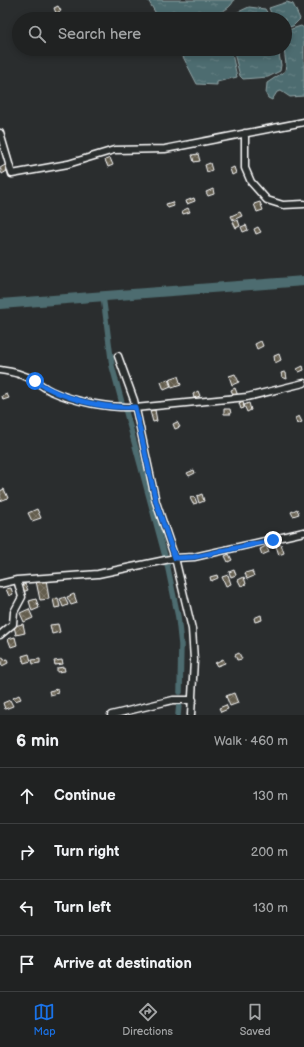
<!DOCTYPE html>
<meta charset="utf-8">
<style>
body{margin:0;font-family:"Balsamiq Sans",sans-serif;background:#2d2f2f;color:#f1f3f6}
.stop{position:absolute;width:12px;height:12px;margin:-9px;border:3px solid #1a73e8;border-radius:50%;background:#fff}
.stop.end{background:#1a73e8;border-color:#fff;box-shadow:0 1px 4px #0008}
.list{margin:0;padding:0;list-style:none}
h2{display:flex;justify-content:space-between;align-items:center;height:52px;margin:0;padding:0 16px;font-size:17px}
h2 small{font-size:13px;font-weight:400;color:#a2a4a5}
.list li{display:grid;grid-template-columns:26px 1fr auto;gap:12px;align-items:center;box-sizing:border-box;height:56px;padding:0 16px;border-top:1px solid #3d3f40}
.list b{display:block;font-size:15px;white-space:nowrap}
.list em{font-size:13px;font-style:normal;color:#a2a4a5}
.icon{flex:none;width:22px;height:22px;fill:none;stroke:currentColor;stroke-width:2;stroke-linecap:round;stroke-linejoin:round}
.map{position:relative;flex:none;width:304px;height:715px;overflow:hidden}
.search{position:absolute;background:#202222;box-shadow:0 2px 6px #0003;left:12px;right:12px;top:12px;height:44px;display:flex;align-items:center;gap:10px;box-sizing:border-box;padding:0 14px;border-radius:22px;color:#a2a4a5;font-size:15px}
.sheet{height:276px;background:#202222}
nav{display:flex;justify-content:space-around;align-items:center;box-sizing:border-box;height:56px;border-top:1px solid #3d3f40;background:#202222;font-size:11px;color:#a2a4a5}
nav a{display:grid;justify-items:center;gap:2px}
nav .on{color:#1a73e8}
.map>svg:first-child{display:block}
</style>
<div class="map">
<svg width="304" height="715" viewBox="0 0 304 715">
<defs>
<pattern id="water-ripples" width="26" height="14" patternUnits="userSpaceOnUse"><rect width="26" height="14" fill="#4d6c6f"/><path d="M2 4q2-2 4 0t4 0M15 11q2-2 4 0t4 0" fill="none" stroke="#688285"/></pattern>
<pattern id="building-cross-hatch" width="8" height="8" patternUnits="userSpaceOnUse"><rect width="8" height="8" fill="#645d4d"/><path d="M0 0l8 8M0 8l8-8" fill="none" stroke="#7b7568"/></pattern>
</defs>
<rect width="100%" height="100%" fill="#2a2d2e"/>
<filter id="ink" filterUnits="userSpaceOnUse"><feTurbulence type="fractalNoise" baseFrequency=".025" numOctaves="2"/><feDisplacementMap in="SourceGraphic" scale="8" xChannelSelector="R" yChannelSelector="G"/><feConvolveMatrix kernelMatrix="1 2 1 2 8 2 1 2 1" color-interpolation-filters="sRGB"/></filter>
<g filter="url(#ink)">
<path fill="url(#water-ripples)" stroke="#94a7a9" d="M148,0h86c-8,21 -57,19 -75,19z
M287,2l6,2 7,15 -7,7 -8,2v-9h-12l-4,-11z
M249,7l16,2 6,10h-39l4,-6z
M301,26l3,2v68l-14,1 -9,-6 -4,1 -5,8 -4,-2 -2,-4 1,-11 18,-12 1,-7 -2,-15 1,-18z
M179,49h52l6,28 -20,5v3l-20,-1z
M233,49h45l3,16 -1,6 -12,6 -25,2 -3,-3z"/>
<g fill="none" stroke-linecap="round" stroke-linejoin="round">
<path stroke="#4d6c6f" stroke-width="5.5" d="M103,296l9,70 10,37
M126,412l39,144
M167,564l11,53 3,28 -1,47
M178,715l1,-11"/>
<path stroke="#4d6c6f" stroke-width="10" d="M0,304l304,-23"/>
</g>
<path fill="url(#building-cross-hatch)" stroke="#fff" d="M58,6l3,5 -5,2 -2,-5z
M198,154l2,7 -6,1 -2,-7z
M110,158l3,7 -5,2 -3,-7z
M210,163l2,7 -5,2 -2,-7z
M5,165l2,6 -5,3 -2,-6z
M234,167l2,6 -4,2 -2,-6z
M213,189l1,5 -6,2 -2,-4z
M194,198l1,3 -8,3 -1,-3z
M172,202l2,4 -6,2 -2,-4z
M260,202l3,8 -6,2 -3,-8z
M188,208l2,4 -7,2 -1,-3z
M240,212l2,4 -9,4 -2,-4z
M238,220l2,6 -4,2 -3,-6z
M246,225l2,5 -5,2 -2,-5z
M258,227l3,5 -5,2 -2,-5z
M261,341l2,5 -6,3 -2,-5z
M279,354l2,6 -6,3 -1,-7z
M303,366l1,4 -5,2 -2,-3z
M284,372l2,1 1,6 -5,-2 -1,-4z
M235,374l4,8 -7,3 -3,-9z
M178,376l3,9 -9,3 -3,-9z
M168,379l3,8 -7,3 -3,-8z
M235,388l3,8 -4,1 -3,-7z
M198,391l2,5 -6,2 -1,-4z
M7,394l2,4 -6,2 -1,-4z
M243,401l1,7 -3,1 -2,-6z
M249,403l2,7 -4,2 -3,-7z
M224,409h6l1,5h-7z
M155,410l2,11 -4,1 -3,-11z
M299,416l3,6 -5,2 -2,-6z
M177,422l3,5 -5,2 -2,-5z
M194,470l1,3 -6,3 -2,-3z
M4,489l4,9 -8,3v-10z
M202,494l2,7 -5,2 -2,-7z
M194,496l3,7 -4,1 -3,-6z
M37,509l4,9 -9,3 -4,-8z
M297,509l2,5 -6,2 -2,-4z
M281,544l3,9 -5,2 -3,-9z
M266,546l3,6 -7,3 -2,-6z
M229,554l3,6 -4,2 -3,-6z
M234,570l2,5 -5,2 -2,-5z
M252,571l2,5 -7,3 -2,-6z
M217,575l1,3 -7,3 -1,-4z
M228,575l3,9 -5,2 -4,-9z
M244,577l2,7 -5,2 -3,-6z
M46,579l3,20 -9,1 -4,-19z
M25,584l3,6 -5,2 -3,-5z
M11,588l2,6 -4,2 -3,-7z
M74,594l3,9 -6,2 -4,-8z
M65,597l3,8 -5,2 -3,-8z
M58,598l2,9 -5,1 -2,-9z
M36,599l3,9 -7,3 -3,-10z
M29,609l4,9 -9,4 -4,-9z
M261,615l1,5 -7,2 -1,-4z
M23,624l2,9 -9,2 -2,-9z
M58,624l2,8 -8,2 -2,-9z
M15,637l2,8 -6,2 -3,-8z
M239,653l3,6 -5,1 -2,-5z
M29,654l2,7 -7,2 -2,-7z
M3,657l1,3 3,-1 1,4 -6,3 -2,-8z
M40,659v4l-7,1 -1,-4z
M223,659l2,4 -8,3 -2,-3z
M62,660l1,4 -8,1 -1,-4z
M64,667l1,4 -8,1v-4z
M57,689l1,4 -8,2 -1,-4z
M234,693l4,10 -8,3 -4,-10z
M19,695l2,4 -6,2 -2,-3z
M10,700l3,6 -8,3 -2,-6z
M226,705l2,4 -7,3 -2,-4z"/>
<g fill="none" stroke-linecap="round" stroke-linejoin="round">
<defs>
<path id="minor" d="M0,133l12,41 56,-10 46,-14 51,-1 139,-27
M245,133v35l6,14 16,18 16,5 21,-1
M118,356l16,44 22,102 19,56 17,71 2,31 -3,55
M0,370c13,2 23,4 35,11 5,3 10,7 16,10 24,11 57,17 84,16
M135,408l112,-11 57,-14
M0,584l17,-4 81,-6 77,-16 19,-1 110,-25
M0,635l13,-11 1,-12 8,-15 -5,-17
M111,715l62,-15h20"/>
</defs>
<use href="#minor" stroke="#fff" stroke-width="9"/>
<use href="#minor" stroke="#2a2d2e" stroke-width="6"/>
</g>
</g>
<g fill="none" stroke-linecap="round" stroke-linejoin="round" filter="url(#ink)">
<path stroke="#1a73e8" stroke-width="5" d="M35,381c28,18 67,28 100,26l21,95 19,56 19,-1 79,-17"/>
</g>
</svg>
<div class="stop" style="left:35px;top:381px"></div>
<div class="stop end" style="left:273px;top:540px"></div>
<div class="search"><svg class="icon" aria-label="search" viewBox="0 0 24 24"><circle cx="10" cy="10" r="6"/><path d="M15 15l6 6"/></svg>Search here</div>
</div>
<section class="sheet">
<h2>6 min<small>Walk · 460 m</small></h2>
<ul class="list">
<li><svg class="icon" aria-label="ahead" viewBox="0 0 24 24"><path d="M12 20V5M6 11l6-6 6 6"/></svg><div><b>Continue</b></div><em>130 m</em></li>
<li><svg class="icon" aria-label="right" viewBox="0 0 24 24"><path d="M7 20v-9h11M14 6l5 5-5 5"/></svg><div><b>Turn right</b></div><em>200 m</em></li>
<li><svg class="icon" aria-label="left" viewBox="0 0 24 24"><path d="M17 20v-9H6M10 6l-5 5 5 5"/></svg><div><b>Turn left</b></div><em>130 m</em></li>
<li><svg class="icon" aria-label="arrive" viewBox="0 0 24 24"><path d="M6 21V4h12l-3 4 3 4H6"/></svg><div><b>Arrive at destination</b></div></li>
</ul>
</section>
<nav>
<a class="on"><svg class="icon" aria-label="map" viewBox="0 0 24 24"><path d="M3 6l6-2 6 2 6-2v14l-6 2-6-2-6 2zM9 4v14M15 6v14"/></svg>Map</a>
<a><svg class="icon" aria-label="directions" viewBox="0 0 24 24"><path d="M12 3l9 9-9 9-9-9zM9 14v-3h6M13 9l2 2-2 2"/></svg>Directions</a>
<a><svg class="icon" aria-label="saved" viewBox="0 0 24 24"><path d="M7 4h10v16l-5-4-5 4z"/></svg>Saved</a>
</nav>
